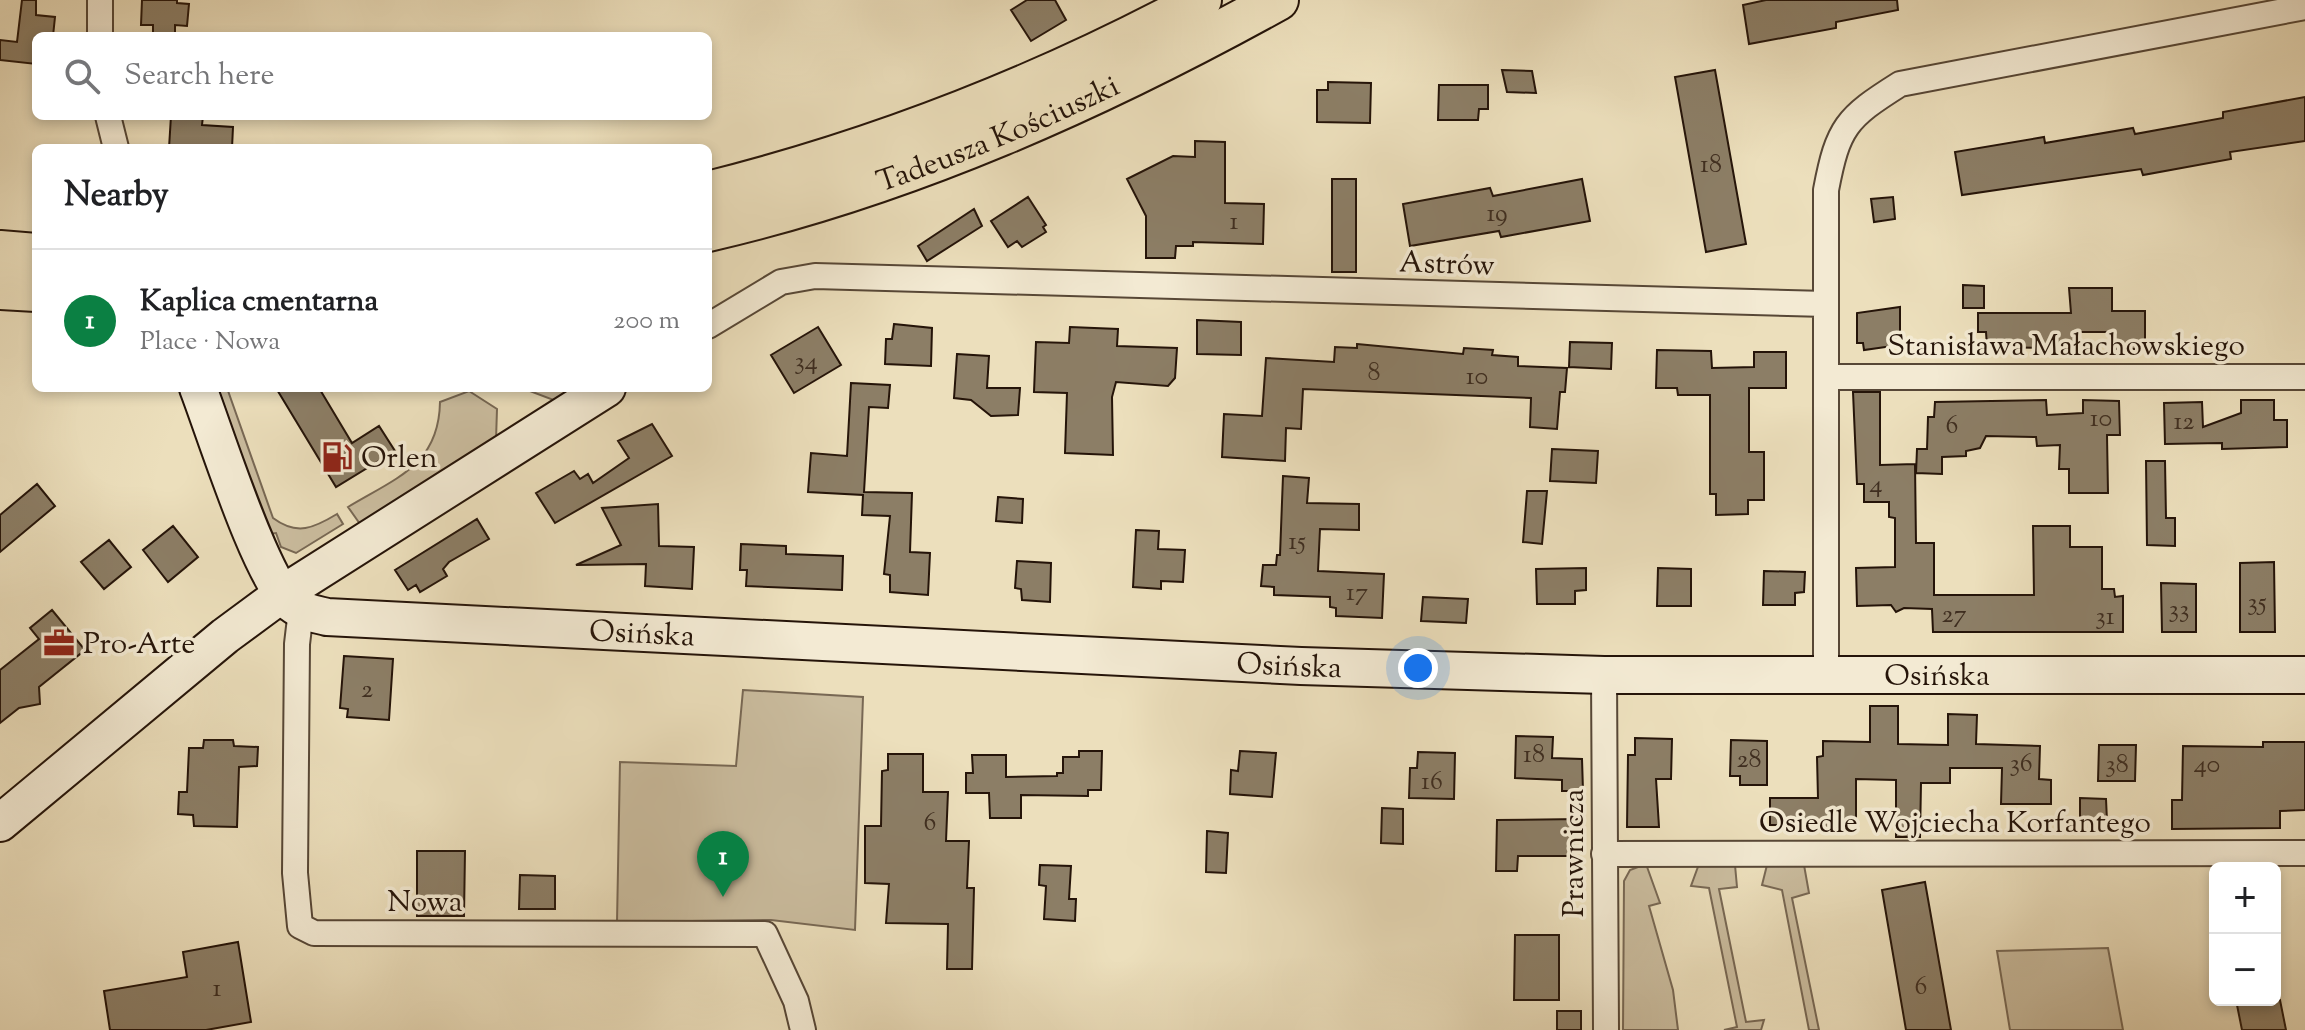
<!DOCTYPE html>
<meta charset="utf-8">
<style>
body{margin:0;font-family:"Sorts Mill Goudy",serif;background:#f6f6f6;color:#202124}
.controls{position:absolute;right:24px;bottom:24px;display:grid;overflow:hidden;border-radius:12px;box-shadow:0 4px 12px #0003}
.controls button{width:72px;height:72px;display:grid;place-items:center;padding:0;border:0;border-bottom:2px solid #e0e0e0;background:#fff;color:#202124;font:40px sans-serif}
.you{position:absolute;left:1418px;top:668px;width:28px;height:28px;margin:-20px;border:6px solid #fff;border-radius:50%;background:#1a73e8;box-shadow:0 0 0 12px #1a73e833}
.badge{display:grid;place-items:center;width:52px;height:52px;border-radius:50%;background:#0b8043;color:#fff;font-size:26px;font-weight:700}
.pin{position:absolute;translate:-50% -66px;filter:drop-shadow(0 2px 4px #0008)}
.pin::after{content:'';position:absolute;top:42px;width:28px;height:24px;background:inherit;clip-path:polygon(0 0,100% 0,50% 100%)}
.list{margin:0;padding:0;list-style:none}
h2{display:flex;justify-content:space-between;align-items:center;height:104px;margin:0;padding:0 32px;font-size:34px}
h2 small{font-size:26px;font-weight:400;color:#757577}
.list li{display:grid;grid-template-columns:52px 1fr auto;gap:24px;align-items:center;box-sizing:border-box;height:144px;padding:0 32px;border-top:2px solid #e0e0e0}
.list b{display:block;font-size:30px;white-space:nowrap}
.list p{margin:0;font-size:26px;white-space:nowrap;color:#757577}
.list em{font-size:26px;font-style:normal;color:#757577}
.icon{flex:none;width:44px;height:44px;fill:none;stroke:currentColor;stroke-width:2;stroke-linecap:round;stroke-linejoin:round}
.map{position:relative;flex:none;width:2305px;height:1030px;overflow:hidden}
.search{position:absolute;background:#fff;box-shadow:0 4px 12px #0003;left:32px;top:32px;width:680px;height:88px;display:flex;align-items:center;gap:20px;box-sizing:border-box;padding:0 28px;border-radius:12px;color:#757577;font-size:30px}
.panel{position:absolute;background:#fff;box-shadow:0 4px 12px #0003;left:32px;top:144px;width:680px;height:248px;border-radius:12px}
.map>svg:first-child{display:block}
</style>
<div class="map">
<svg width="2305" height="1030" viewBox="0 0 2305 1030">
<rect width="100%" height="100%" fill="#ecdfbc"/>
<filter id="stains"><feTurbulence type="fractalNoise" baseFrequency=".0025" numOctaves="4"/><feColorMatrix values="0 0 0 0 .2 0 0 0 0 .09 0 0 0 0 .02 0 0 0 .5 -.17"/></filter>
<radialGradient id="worn" r=".72"><stop offset=".6" stop-color="#630" stop-opacity="0"/><stop offset="1" stop-color="#630" stop-opacity=".3"/></radialGradient>
<path fill="#cabc9e" stroke="#786854" stroke-width="2" d="M218,388h9l46,130c24,18 41,10 64,-4l6,10 -47,29 -15,-6 -5,-14 -7,1z
M522,388h55l-21,13z
M469,391l28,18 -1,31 -136,84 -12,-17c48,-29 91,-42 92,-105z
M743,690l120,7 -8,233 -84,-10 -154,2 3,-160 116,4z
M1646,864l14,39 -11,3 24,84 5,40h-55l1,-149 6,-11z
M1699,864l36,1 2,22 -18,2 27,133 18,-2 -3,10h-37l13,-3 -28,-139 -18,-2z
M1767,865h37l5,28 -17,5 27,132h-10l-27,-140 -20,-5z
M2108,948l15,82h-113l-13,-79z"/>
<path fill="#8c7e66" stroke="#251409" stroke-width="2" d="M22,0h14v15l19,2 -2,19h-17v28l-36,-4v-20l17,2z
M142,0h35v3l12,1 -2,22 -12,-1v11l-22,-1v-10h-12z
M1027,0h28l11,20 -35,21 -20,-31z
M1766,0h131l1,10 -62,12v6l-87,16 -6,-39z
M1502,70l30,1 4,22 -29,-1z
M1715,70l31,174 -40,8 -31,-175z
M1328,82l43,1 -1,40 -53,-1v-32h11z
M1439,85h49v24h-9l-1,11h-40z
M2305,97v44l-75,11 1,7 -88,16 -2,-6 -179,26 -7,-43 89,-15 1,6 88,-15 2,6 88,-16v-6z
M171,116h32l-1,9 31,2 -1,21h-63z
M1195,141l30,1v61l39,1 -1,40 -70,-2v4h-17l-1,12h-29v-42l-19,-37 46,-23 22,1z
M1332,179h24v93h-24z
M1582,179l8,42 -89,16 -2,-6 -89,15 -7,-42 87,-16 3,8z
M1028,197l18,28 -3,2 3,5 -24,15 -5,-6 -9,6 -17,-26z
M1893,197l2,22 -21,3 -3,-23z
M974,209l8,17 -55,35 -9,-15z
M1963,285l21,1v22h-21z
M2069,288h43v23h33v38h-32v-17h-34l-5,13 -19,3 -68,-1 -1,-15h-8v-19h93z
M1900,307v38l-36,5 -1,-7h-6v-30z
M1197,320l44,2v33l-44,-1z
M894,324l38,4 -1,38 -46,-2 1,-25h6z
M818,327l23,38 -47,28 -23,-38z
M1070,327l48,2 -1,17 60,2 -2,30 -7,8 -52,-4 -4,15 1,58 -48,-2 2,-60 -33,-1 2,-50 33,1z
M1570,342l42,1 -1,26 -42,-2z
M1357,344l106,10 1,-6 29,2 -1,5 26,2v9l49,2 -2,24h-5l-3,37 -27,-2 1,-29 -228,-9 -2,40 -15,-1 -1,33 -63,-4 2,-43 38,2 4,-58 68,4 1,-15 22,1z
M1657,350l54,1 1,17 42,-1v-15h32v36h-37v64h15v48h-16v14l-32,1v-21h-6v-99h-32l-1,-7h-21z
M957,354l32,2 -2,32h33l-2,27 -27,1 -20,-16 -17,-2z
M851,383l39,2 -2,23 -19,-1 -5,85 48,1 -2,59 20,1 -2,42 -38,-3v-17l-6,-1 6,-58 -28,-1 1,-20 -55,-3 3,-39 36,3z
M276,388h43l33,55 27,-17 16,25 -59,36z
M1853,392h27v73l35,-1 1,79h18v52h100l-1,-69h37v21h32v42h12l1,8 8,-1v36h-190l-1,-23 -28,-1 -8,4 -5,-7 -34,1 -1,-38 39,-1v-49l-6,-1v-15h-25v-18h-7z
M2046,400l1,15 36,-2v-13l36,1 1,34h-13l1,58h-39v-24h-10l1,-24 -23,1 -1,-9 -50,-1 -6,12 -14,3v5l-24,1v17l-26,-1 1,-24h10l1,-32h6l1,-15z
M2241,400h33v20h13v27l-65,2v-6l-57,1 -1,-41 38,-1 1,25 38,-14z
M652,424l20,32 -117,67 -19,-30 38,-22 6,8 8,-5 5,9 36,-25 -11,-17z
M1552,449l46,2 -2,32 -46,-2z
M2146,461h19l1,57h9v28l-28,-1z
M1283,476l26,2 -2,25 52,1v26l-39,-1 -2,42 66,3 -2,44 -46,-2v-8l-6,-1v-10l-56,-2v-8l-13,-1 2,-21h13l1,-10h3z
M37,484l18,22 -55,46v-37z
M1527,491h20l-5,53 -19,-2z
M998,497l25,2 -1,24 -26,-2z
M658,504l1,42 35,1 -2,42 -47,-3 1,-22 -70,1 45,-20 -19,-37z
M477,519l12,20 -40,23 -6,7 4,7 -27,16 -4,-7 -8,5 -13,-20z
M173,526l25,31 -30,25 -25,-32z
M1136,530l23,1 -1,18 27,1 -2,32 -22,-1v8l-28,-2z
M109,540l22,27 -27,22 -23,-27z
M741,544l45,2v8l57,2 -1,34 -96,-4 1,-16h-7z
M1017,561l34,2 -1,39 -28,-2 -1,-11 -6,-1z
M2274,562l1,70h-35v-69z
M1586,568v22l-11,1v13h-38l-1,-35z
M1658,568l33,1v37h-34z
M1764,571l41,1 -1,20 -9,1v12h-32z
M2161,583l35,1v48h-34z
M1423,597l45,2 -2,24 -45,-2z
M52,610l33,40 -46,37 1,17 -21,4 -19,15v-53l39,-31 -9,-11z
M344,656l49,3 -4,61 -42,-3 1,-8 -8,-1z
M1870,706h28v38l50,1v-31l29,1 -1,29 64,2 -1,33 12,1v24h-50l1,-36h-52v15h-29l-1,54h-24v-57l-40,-1v52l-52,1v-7h-34v-27h48l-1,-41 6,-1v-15l47,1z
M1516,736l37,1 -1,21 30,1 1,32h-21v-11l-47,-2z
M1635,738l37,1 -1,40h-15l3,48h-32l1,-72h7z
M204,740h29l1,6 24,1 -1,19 -18,1 -2,60 -43,-1 -1,-11 -15,-1 1,-22h8l2,-44h14z
M1731,740l36,1v44h-27v-9h-10z
M2263,742h42v68l-25,1v17l-108,1v-29h10l1,-54 80,1z
M2099,745h37l-1,36h-37z
M1079,751h23l-1,39h-13v6l-67,-1v23h-31l-1,-25h-23v-20h7l-1,-18h34v22l51,-1v-3h6v-16h16z
M1240,751l36,2 -4,44 -42,-3 1,-24 7,1z
M1418,752l37,1 -1,46 -45,-1 1,-30h7z
M888,754h35v38h25l-2,49h23l-2,47h7l-2,81h-25l1,-45 -62,-1 3,-39 -24,-1v-57h16l1,-55 6,-1z
M2080,798l26,1 1,22h-27z
M1382,808l21,1v35l-22,-1z
M1580,819v20h-6v17h-56l-1,15h-21l1,-51z
M1207,831l21,2 -2,40 -20,-1z
M417,851h48l-1,65h-47z
M1040,865l31,1 -2,33h7l-1,22 -31,-2 2,-33 -7,-1z
M520,875l35,1v33h-36z
M1925,882l26,148h-45l-24,-140z
M1515,935h44v65h-45z
M238,942l13,80 -45,8h-96l-6,-39 83,-14 -4,-25z
M2236,1000h44l6,30h-44z
M1557,1011h24v19h-24z"/>
<g fill="none" stroke-linecap="round" stroke-linejoin="round">
<defs>
<path id="street" d="M100,0v36
M108,116l8,32
M708,326l73,-44 34,-6 1011,28
M1826,377h479
M301,610l-4,34 -2,229 5,53 14,7 451,1 31,67 7,29
M1604,675l2,355
M1826,675v-485c12,-63 20,-72 74,-106l405,-77
M1604,854l701,-1"/>
<g id="secondary">
<path id="s1" d="M198,388c16,41 64,195 94,216 10,8 23,10 35,13l974,49 303,9h701"/>
<path d="M0,823l225,-187 57,-42 325,-206"/>
</g>
<g id="primary">
<path d="M708,192c172,-43 337,-108 493,-192"/>
<path id="s2" d="M708,231c200,-46 391,-132 570,-231"/>
<path d="M0,251l36,3"/>
<path d="M0,289l36,2"/>
</g>
</defs>
<use href="#street" stroke="#574736" stroke-width="28"/>
<use href="#secondary" stroke="#251409" stroke-width="40"/>
<use href="#primary" stroke="#251409" stroke-width="44"/>
<use href="#street" stroke="#f3ead3" stroke-width="24"/>
<use href="#secondary" stroke="#f3ead3" stroke-width="36"/>
<use href="#primary" stroke="#ecdfbc" stroke-width="40"/>
</g>
<defs>
<symbol id="fuel-bare" viewBox="-9 -9 18 18"><path d="M-5.5-6h7V0h2V4h1.3V-2.5L3-4.5l.8-.8L6-3V5H2.5V1h-1V6h-7ZM-4.2-4.7v3.2H.2V-4.7Z" fill="#8f2418" stroke="#f3ead3" stroke-width="2.5" paint-order="stroke"/></symbol>
<symbol id="office-bare" viewBox="-9 -9 18 18"><path d="M-6-3h4V-5.5h4V-3h4V5H-6ZM-1-4.5V-3h2v-1.5ZM-6 0V1H6V0Z" fill="#8f2418" stroke="#f3ead3" stroke-width="2.5" paint-order="stroke"/></symbol>
</defs>
<g fill-rule="evenodd">
<use href="#fuel-bare" x="315" y="435" width="44" height="44"/>
<use href="#office-bare" x="37" y="621" width="44" height="44"/>
</g>
<g text-anchor="middle" stroke-width="7" stroke-linejoin="round" paint-order="stroke">
<g font-size="26" fill="#3f2e20">
<text x="1711" y="172">18</text>
<text x="1497" y="221">19</text>
<text x="1234" y="229">1</text>
<text x="806" y="369">34</text>
<text x="1374" y="380">8</text>
<text x="1477" y="384">10</text>
<text x="2101" y="426">10</text>
<text x="2184" y="429">12</text>
<text x="1952" y="433">6</text>
<text x="1876" y="492">4</text>
<text x="1297" y="549">15</text>
<text x="1357" y="600">17</text>
<text x="2257" y="610">35</text>
<text x="2179" y="617">33</text>
<text x="1954" y="622">27</text>
<text x="2105" y="624">31</text>
<text x="367" y="697">2</text>
<text x="1534" y="762">18</text>
<text x="1749" y="767">28</text>
<text x="2021" y="771">36</text>
<text x="2117" y="772">38</text>
<text x="2207" y="772">40</text>
<text x="1432" y="789">16</text>
<text x="930" y="830">6</text>
<text x="1921" y="994">6</text>
<text x="217" y="996">1</text>
</g>
<g font-size="30" fill="#251409" stroke="#f3ead3">
<text dy="10" stroke="none"><textPath href="#s2" startOffset="306">Tadeusza Kościuszki</textPath></text>
<text transform="translate(1447 263) rotate(2)" y="10">Astrów</text>
<text x="2066" y="355">Stanisława Małachowskiego</text>
<text dy="10" stroke="none"><textPath href="#s1" startOffset="590">Osińska</textPath></text>
<text dy="10" stroke="none"><textPath href="#s1" startOffset="1238">Osińska</textPath></text>
<text dy="10" stroke="none"><textPath href="#s1" startOffset="1886">Osińska</textPath></text>
<text x="1955" y="832">Osiedle Wojciecha Korfantego</text>
<text transform="translate(1573 853) rotate(-90)" y="10">Prawnicza</text>
<text x="425" y="911">Nowa</text>
</g>
<g font-size="30" fill="#251409" stroke="#f3ead3" text-anchor="start">
<text x="361" y="467">Orlen</text>
<text x="83" y="653">Pro-Arte</text>
</g>
</g>
<rect width="100%" height="100%" filter="url(#stains)"/>
<rect width="100%" height="100%" fill="url(#worn)"/>
</svg>
<div class="controls">
<button>+</button>
<button>−</button>
</div>
<div class="you"></div>
<div class="pin badge" style="left:723px;top:897px">1</div>
<div class="search"><svg class="icon" aria-label="search" viewBox="0 0 24 24"><circle cx="10" cy="10" r="6"/><path d="M15 15l6 6"/></svg>Search here</div>
<section class="panel">
<h2>Nearby<small></small></h2>
<ul class="list">
<li><span class="badge">1</span><div><b>Kaplica cmentarna</b><p>Place · Nowa</p></div><em>200 m</em></li>
</ul>
</section>
</div>
